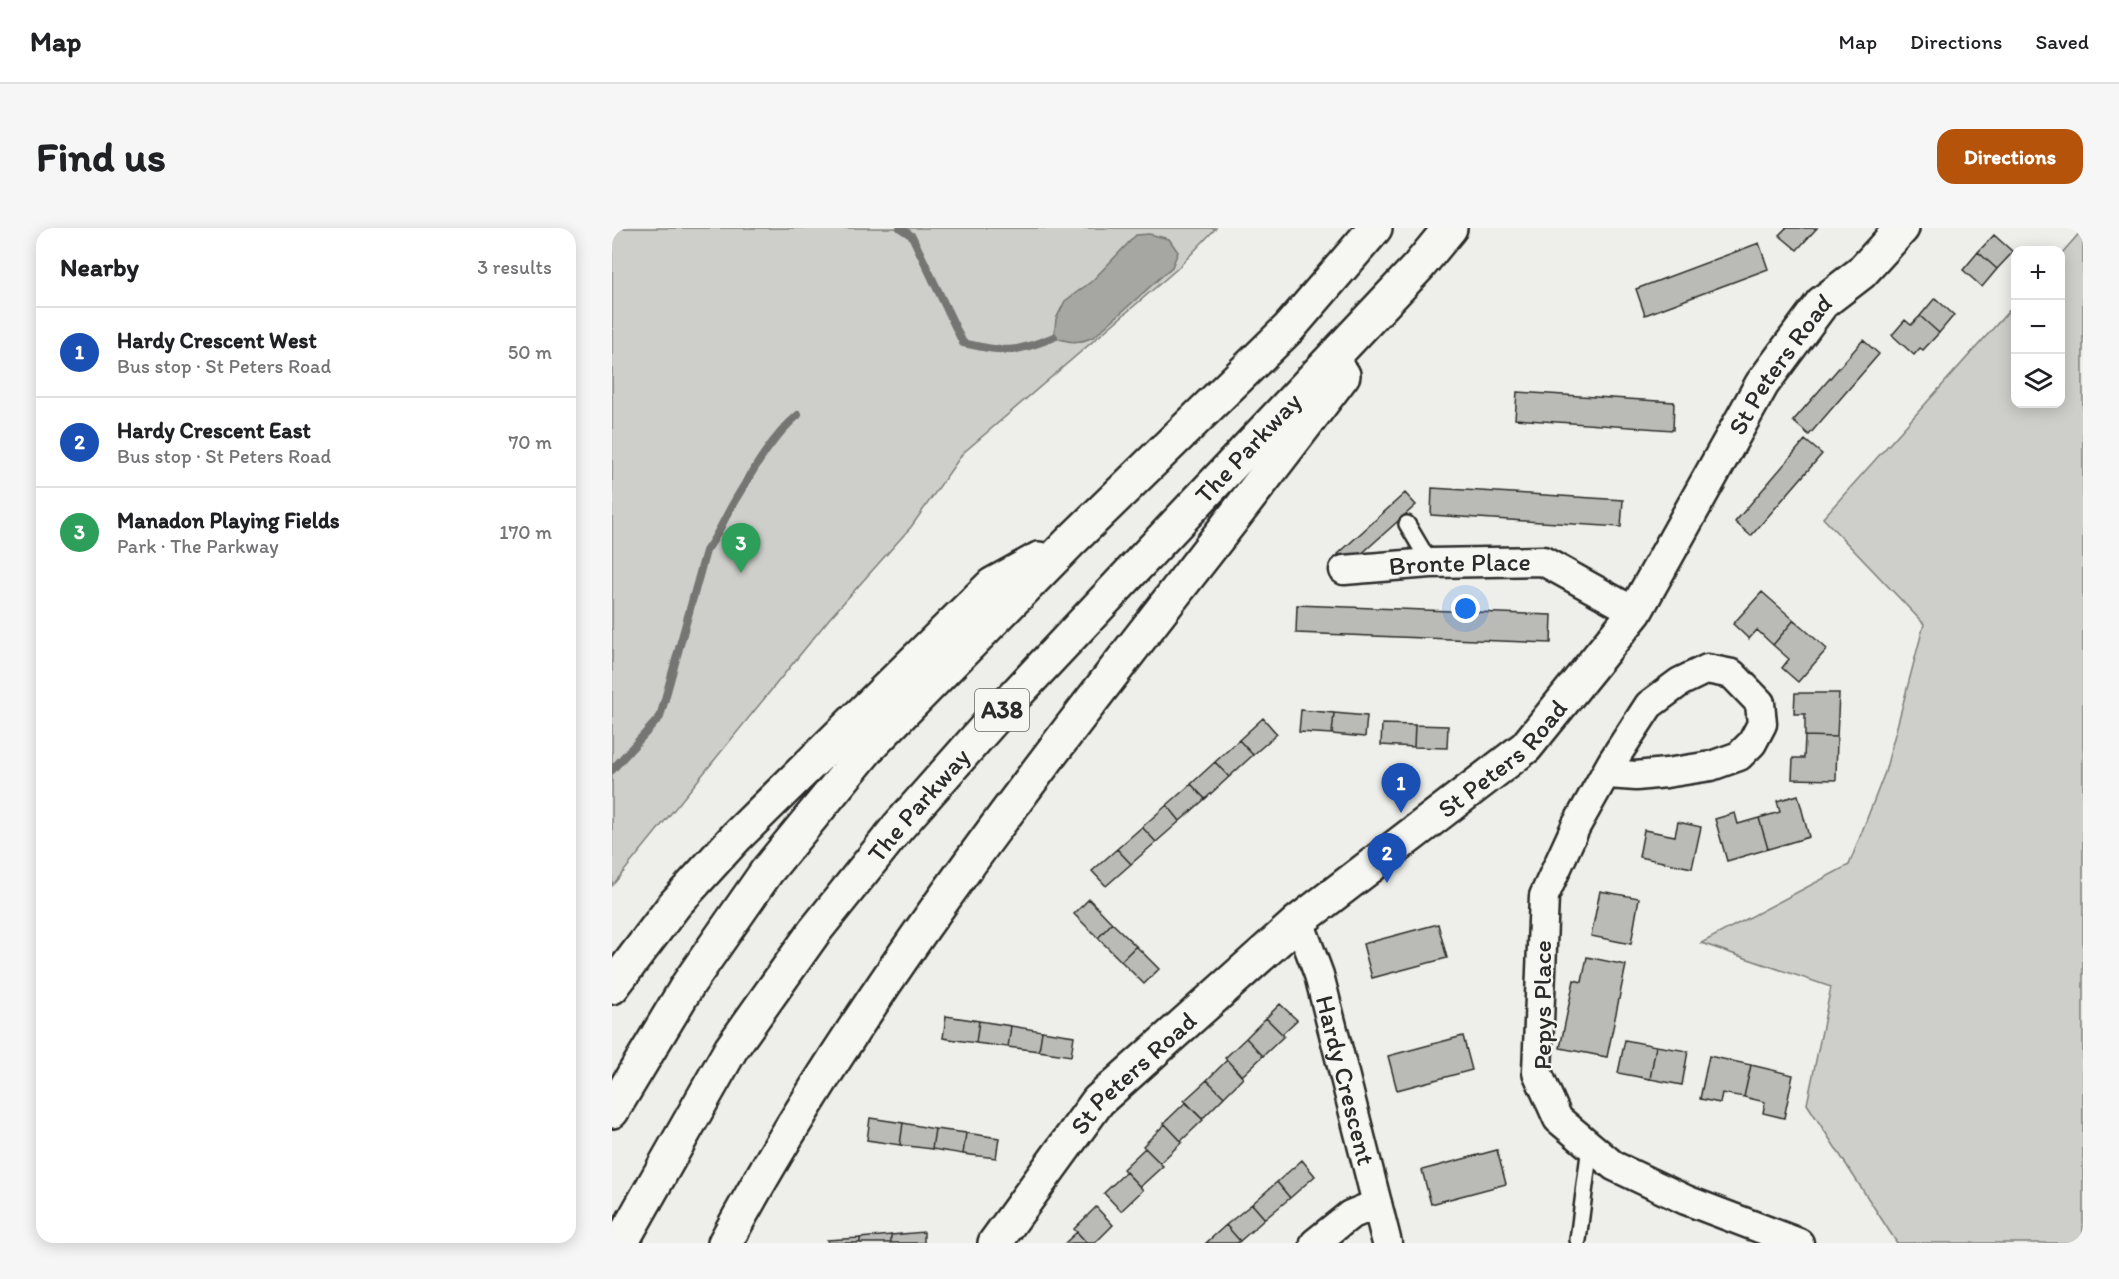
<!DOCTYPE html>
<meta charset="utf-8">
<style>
body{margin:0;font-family:Itim,sans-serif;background:#f6f6f6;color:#202124}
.controls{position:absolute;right:18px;top:18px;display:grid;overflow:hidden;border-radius:12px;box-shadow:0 3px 15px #0003}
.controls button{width:54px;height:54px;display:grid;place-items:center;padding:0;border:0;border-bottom:2px solid #e0e0e0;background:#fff;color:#202124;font:30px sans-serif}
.you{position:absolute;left:854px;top:381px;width:21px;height:21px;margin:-15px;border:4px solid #fff;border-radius:50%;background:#1a73e8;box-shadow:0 0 0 9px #1a73e833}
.badge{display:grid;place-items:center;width:39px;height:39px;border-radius:50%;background:#b45309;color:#fff;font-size:20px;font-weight:700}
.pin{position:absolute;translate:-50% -50px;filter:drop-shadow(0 2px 3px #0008)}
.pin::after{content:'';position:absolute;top:32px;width:21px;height:18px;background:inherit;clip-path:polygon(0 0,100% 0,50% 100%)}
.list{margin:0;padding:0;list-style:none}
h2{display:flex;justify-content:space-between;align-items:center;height:78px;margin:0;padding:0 24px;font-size:26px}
h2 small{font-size:20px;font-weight:400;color:#757577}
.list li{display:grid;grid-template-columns:39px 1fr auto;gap:18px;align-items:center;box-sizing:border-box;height:90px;padding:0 24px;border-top:2px solid #e0e0e0}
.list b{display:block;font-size:22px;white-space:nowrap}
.list p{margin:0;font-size:20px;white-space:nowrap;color:#757577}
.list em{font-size:20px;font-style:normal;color:#757577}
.icon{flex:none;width:33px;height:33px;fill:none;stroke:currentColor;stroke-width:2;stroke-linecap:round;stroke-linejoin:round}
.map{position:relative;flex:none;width:1471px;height:1015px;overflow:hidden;border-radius:18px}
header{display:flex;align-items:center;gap:36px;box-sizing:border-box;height:84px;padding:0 30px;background:#fff;border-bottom:2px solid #e0e0e0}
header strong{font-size:28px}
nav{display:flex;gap:33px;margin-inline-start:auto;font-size:21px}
.intro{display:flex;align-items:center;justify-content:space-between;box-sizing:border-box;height:144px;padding:0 36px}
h1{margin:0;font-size:42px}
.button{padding:15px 27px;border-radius:18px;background:#b45309;color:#fff;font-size:21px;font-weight:700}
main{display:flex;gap:36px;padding:0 36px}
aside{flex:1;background:#fff;border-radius:18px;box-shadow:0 3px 15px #0003}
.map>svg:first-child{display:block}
</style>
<header>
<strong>Map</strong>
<nav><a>Map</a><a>Directions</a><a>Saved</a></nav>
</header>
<div class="intro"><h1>Find us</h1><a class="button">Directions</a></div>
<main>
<aside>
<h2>Nearby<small>3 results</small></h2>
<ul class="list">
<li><span class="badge" style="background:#1a4fb4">1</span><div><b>Hardy Crescent West</b><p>Bus stop · St Peters Road</p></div><em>50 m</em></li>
<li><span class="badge" style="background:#1a4fb4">2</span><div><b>Hardy Crescent East</b><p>Bus stop · St Peters Road</p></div><em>70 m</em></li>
<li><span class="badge" style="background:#2e9e5b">3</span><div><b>Manadon Playing Fields</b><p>Park · The Parkway</p></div><em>170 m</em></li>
</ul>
</aside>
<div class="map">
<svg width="1471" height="1015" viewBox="0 0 1471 1015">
<rect width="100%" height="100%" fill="#eeeeea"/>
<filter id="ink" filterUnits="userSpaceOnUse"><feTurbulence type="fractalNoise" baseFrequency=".0167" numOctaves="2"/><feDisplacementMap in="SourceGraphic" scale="12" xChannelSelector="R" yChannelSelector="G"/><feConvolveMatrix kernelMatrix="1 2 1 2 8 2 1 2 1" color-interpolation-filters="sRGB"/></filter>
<g filter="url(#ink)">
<path fill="#cececa" stroke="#7c7c7a" stroke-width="1.5" d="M0,0h604l-39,41 -214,184 -52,74 -82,92 -217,267z
M1471,1v1014h-186l-90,-139 24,-117 -130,-44 148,-78 36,-93 39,-148 -101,-106 192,-214 1,100h44l1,-150z"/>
<path fill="#a6a6a3" stroke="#757573" stroke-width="1.5" d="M537,6l20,5 9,13 -6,15 -77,69c-15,8 -26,7 -41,1l2,-18 9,-18 27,-20 44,-46z"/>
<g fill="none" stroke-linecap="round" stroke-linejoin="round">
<path stroke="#757573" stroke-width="8" d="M288,0l12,8 51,107c42,9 50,11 91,-6
M0,542l48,-53 46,-166c12,-16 18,-32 28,-49 18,-30 37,-64 64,-87"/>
</g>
<path fill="#babab7" stroke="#2b2b2b" stroke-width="1.5" d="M1174,0h31l-20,22 -18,-15z
M1382,7l19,17 -16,17 -19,-17z
M1147,15l9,26 -123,46 -9,-26z
M1366,24l19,17 -15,18 -19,-17z
M1323,70l19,17 -15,18 -19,-17z
M1308,88l19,17 -16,17 -3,-2 -6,7 -22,-20 13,-15 6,5z
M1251,112l16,14 -70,81 -16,-14z
M905,164l157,10 -1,28 -158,-11z
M1193,212l17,14 -71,82 -16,-14z
M820,260l191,12 -2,27 -190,-12z
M793,265l11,12 -67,60 -11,-11z
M1150,364l32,28 -21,25 -16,-15 -8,9 -16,-15z
M685,377l255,10 -1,28 -255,-10z
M1182,392l33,29 -29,33 -16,-14 7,-9 -16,-14z
M1183,465h44l-2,44 -32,-1v-22h-11z
M689,482l33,3 -2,21 -33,-2z
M722,485l33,3 -2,21 -33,-3z
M651,490l14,16 -24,21 -14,-15z
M770,496l33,1 -1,22 -33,-2z
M803,497l33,1 -1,22 -33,-1z
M1193,508l32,1 -1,43 -44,-1 1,-21h11z
M627,512l14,15 -24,22 -14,-15z
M603,534l14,15 -24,22 -14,-15z
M579,556l14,15 -25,22 -13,-16z
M1186,567l11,42 -41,12 -9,-31 21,-6 -3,-11z
M555,577l13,16 -24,21 -14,-15z
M1123,585l3,11 21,-6 9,31 -41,12 -12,-42z
M1066,594l23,5 -9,41 -53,-11 5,-27 31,6z
M530,599l14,15 -25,22 -14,-15z
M505,621l14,15 -25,22 -14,-15z
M988,663l39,7 -8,46 -40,-8z
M477,671l23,24 -14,15 -24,-24z
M500,695l24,23 -15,15 -23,-23z
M826,696l9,34 -75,20 -9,-34z
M524,718l23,23 -15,15 -23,-23z
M975,729l39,8 -19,92 -47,-9 14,-68 8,2z
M668,776l17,16 -15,14 -16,-16z
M334,788l33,5 -3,22 -33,-5z
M654,790l18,18 -21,20 -17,-18z
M367,793l32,5 -3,21 -32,-4z
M399,798l31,5 -3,20 -31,-4z
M430,803l32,5 -3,20 -32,-5z
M851,808l9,34 -75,20 -9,-34z
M634,810l17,18 -21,20 -17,-18z
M1013,812l31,6 -6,33 -32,-6z
M1044,818l32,5 -6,34 -32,-6z
M1097,828l42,9 -7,32 -22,-4 -2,10 -20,-4z
M615,832l16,18 -19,19 -17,-17z
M1139,837l42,10 -9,43 -21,-5 2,-11 -21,-5z
M595,852l17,17 -22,22 -18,-18z
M574,874l17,18 -22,21 -17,-18z
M258,890l33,5 -3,22 -33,-5z
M291,895l32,6 -3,20 -32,-4z
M553,896l17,18 -22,21 -17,-17z
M323,901l31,4 -3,21 -31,-5z
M354,905l33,5 -3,20 -33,-4z
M533,920l18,18 -23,21 -17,-18z
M885,922l9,34 -75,20 -9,-34z
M690,932l13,16 -25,22 -13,-16z
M514,944l17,18 -22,21 -17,-18z
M665,954l13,16 -25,21 -13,-15z
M640,976l13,15 -25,22 -14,-16z
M484,979l17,18 -18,18h-8l-13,-14z
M614,997l14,16 -3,2h-31z
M312,1004v11h-33v-8z
M465,1004l10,11h-22z
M279,1007v8h-31v-5z
M248,1010v5h-32l-1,-3z"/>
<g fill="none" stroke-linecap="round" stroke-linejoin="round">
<defs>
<path id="service" d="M795,296l23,39
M966,1012l12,-94"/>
<g id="minor">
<path id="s1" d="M732,342l86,-7 113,-2 92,51"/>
<path d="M996,546l28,2 30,-3 45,-7 28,-10 13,-13 10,-19 -2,-21 -28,-29 -25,-5 -27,13 -31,23 -37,57 -36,64 -32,70 -7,176 21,47 56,47 72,34 113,43"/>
<path id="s2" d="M687,693l20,54 68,268"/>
<path d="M703,1015l35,-28 27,-11"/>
</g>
<g id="tertiary">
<path id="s3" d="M383,1015l103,-142 201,-180 227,-174 109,-135 127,-228 60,-81 39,-30 41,-45"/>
</g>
<g id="trunk">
<path d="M0,759l63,-83 62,-68 255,-251 47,-26"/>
<path d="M0,883l77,-128 78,-112 101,-123 202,-206 219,-214 86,-100"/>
<path id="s4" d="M9,1015l110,-194 83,-117 84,-105 108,-122 412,-438 32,-39"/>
<path d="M113,1015c170,-313 404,-584 618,-868"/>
</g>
</defs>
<use href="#service" stroke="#2b2b2b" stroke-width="20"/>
<use href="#minor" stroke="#2b2b2b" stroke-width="33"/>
<use href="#tertiary" stroke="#2b2b2b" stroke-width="38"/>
<use href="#trunk" stroke="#2b2b2b" stroke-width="38"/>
<use href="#service" stroke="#f6f6f2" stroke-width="15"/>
<use href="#minor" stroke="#f6f6f2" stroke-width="28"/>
<use href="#tertiary" stroke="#f6f6f2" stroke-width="33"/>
<use href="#trunk" stroke="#f6f6f2" stroke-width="33"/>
</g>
</g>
<g text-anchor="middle" stroke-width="4.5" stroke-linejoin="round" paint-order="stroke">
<rect fill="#f6f6f2" stroke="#686867" stroke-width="1.5" x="363" y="461" width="54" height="42" rx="4.5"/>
<g font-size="24" font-weight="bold" fill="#2b2b2b">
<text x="390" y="490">A38</text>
</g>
<g font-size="26" fill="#2b2b2b" stroke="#f6f6f2">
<text dy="9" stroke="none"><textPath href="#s3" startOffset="1192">St Peters Road</textPath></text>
<text dy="9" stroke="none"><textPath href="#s4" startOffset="1017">The Parkway</textPath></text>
<text dy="9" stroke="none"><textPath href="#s1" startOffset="116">Bronte Place</textPath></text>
<text dy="9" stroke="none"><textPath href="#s3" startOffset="706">St Peters Road</textPath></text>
<text dy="9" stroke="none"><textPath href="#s4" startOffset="531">The Parkway</textPath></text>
<text transform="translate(930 777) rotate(-90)" y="9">Pepys Place</text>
<text dy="9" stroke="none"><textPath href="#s3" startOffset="220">St Peters Road</textPath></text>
<text dy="9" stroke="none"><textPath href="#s2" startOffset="166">Hardy Crescent</textPath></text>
</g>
</g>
</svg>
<div class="controls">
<button>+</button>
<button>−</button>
<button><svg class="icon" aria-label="layers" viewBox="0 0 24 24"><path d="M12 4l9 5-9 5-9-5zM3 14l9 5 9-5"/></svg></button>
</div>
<div class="you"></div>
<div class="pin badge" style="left:789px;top:585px;background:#1a4fb4">1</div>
<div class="pin badge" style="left:775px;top:655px;background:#1a4fb4">2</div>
<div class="pin badge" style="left:129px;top:345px;background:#2e9e5b">3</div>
</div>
</main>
